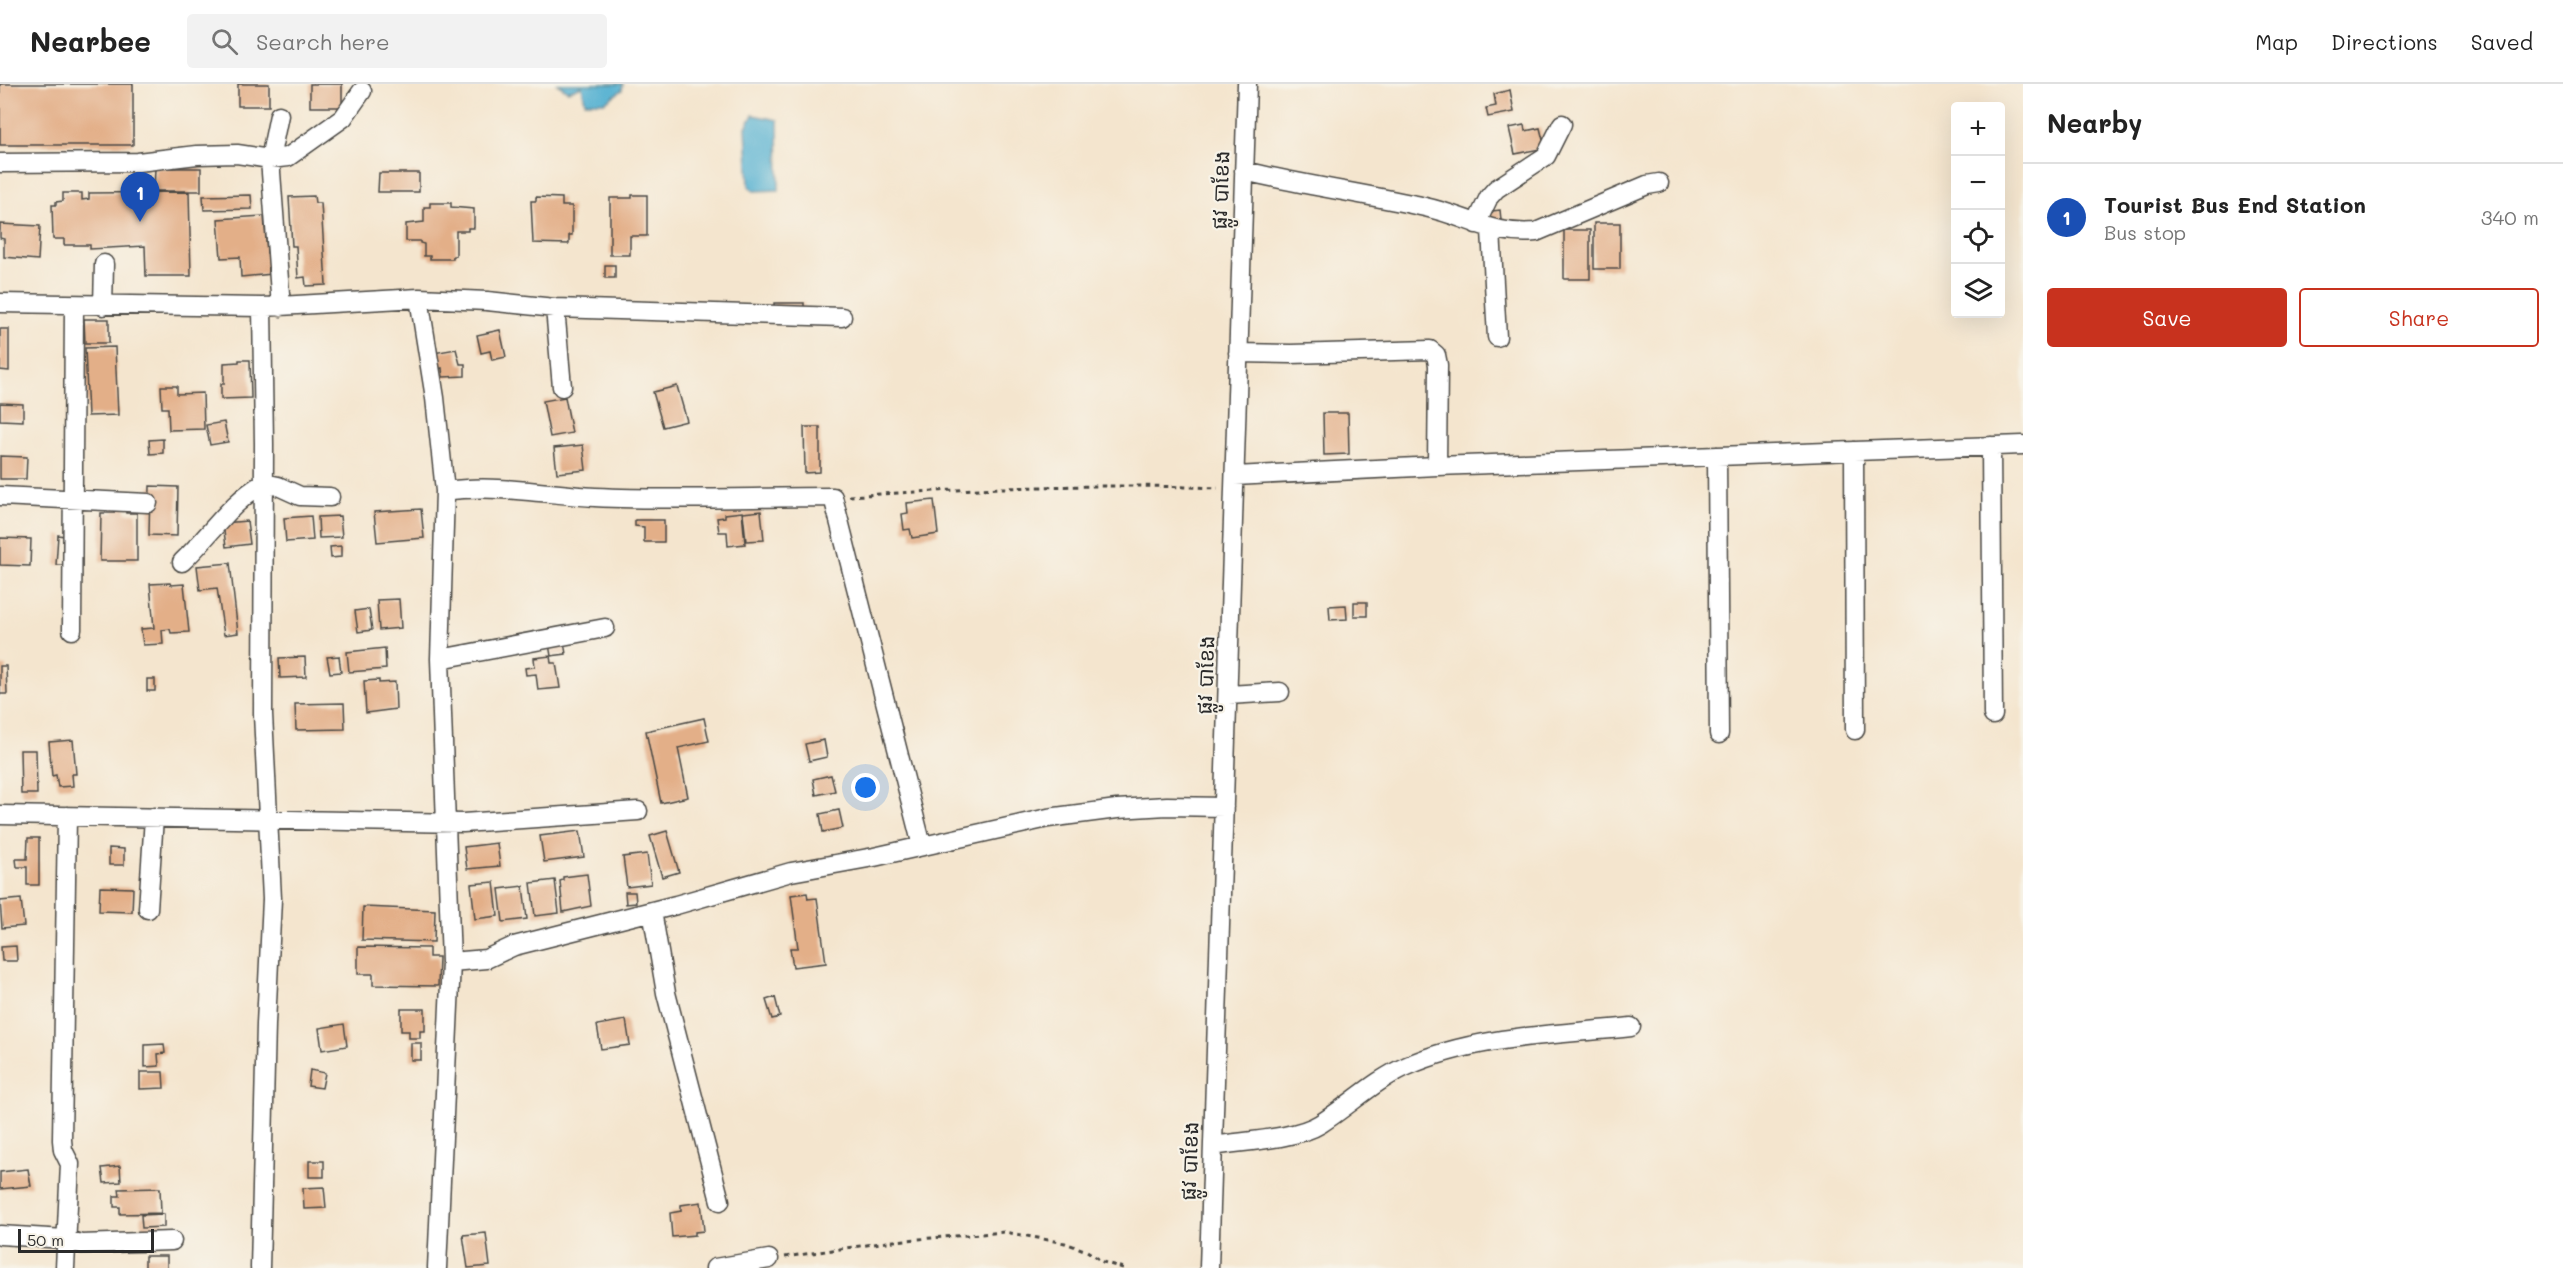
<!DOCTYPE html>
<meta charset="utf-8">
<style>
body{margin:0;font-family:Mali,"Noto Sans Khmer",sans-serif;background:#f2f2f2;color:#222}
.controls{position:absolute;right:18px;top:18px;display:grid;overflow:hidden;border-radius:6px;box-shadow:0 6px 24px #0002}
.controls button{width:54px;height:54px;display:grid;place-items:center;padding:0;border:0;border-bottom:2px solid #e0e0e0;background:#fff;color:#222;font:30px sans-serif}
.scale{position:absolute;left:18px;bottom:15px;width:136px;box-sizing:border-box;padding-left:6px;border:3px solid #2b2b2b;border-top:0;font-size:16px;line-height:21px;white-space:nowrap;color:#2b2b2b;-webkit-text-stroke:4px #f7f3e8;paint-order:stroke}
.you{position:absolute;left:866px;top:704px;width:21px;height:21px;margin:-15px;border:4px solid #fff;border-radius:50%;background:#1a73e8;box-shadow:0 0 0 9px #1a73e833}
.badge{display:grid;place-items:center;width:39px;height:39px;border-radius:50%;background:#c8321e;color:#fff;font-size:20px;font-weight:700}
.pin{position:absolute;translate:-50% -50px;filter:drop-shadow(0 2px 3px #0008)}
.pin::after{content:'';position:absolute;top:32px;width:21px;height:18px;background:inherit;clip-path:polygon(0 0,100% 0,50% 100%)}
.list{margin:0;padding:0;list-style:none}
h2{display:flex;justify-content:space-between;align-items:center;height:78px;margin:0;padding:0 24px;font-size:26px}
h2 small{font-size:20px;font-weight:400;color:#767676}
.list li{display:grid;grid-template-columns:39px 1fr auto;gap:18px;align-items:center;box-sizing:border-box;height:108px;padding:0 24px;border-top:2px solid #e0e0e0}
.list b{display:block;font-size:22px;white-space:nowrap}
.list p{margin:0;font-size:20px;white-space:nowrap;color:#767676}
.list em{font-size:20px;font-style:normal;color:#767676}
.actions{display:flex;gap:12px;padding:18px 24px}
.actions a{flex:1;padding:14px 0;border:2px solid #c8321e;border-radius:6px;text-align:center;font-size:21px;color:#c8321e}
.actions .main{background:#c8321e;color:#fff}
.icon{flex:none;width:33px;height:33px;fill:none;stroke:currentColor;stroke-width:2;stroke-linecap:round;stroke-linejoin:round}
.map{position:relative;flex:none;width:2023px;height:1184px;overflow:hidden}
header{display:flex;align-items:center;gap:36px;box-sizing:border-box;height:84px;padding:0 30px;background:#fff;border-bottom:2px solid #e0e0e0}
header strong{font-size:28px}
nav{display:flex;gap:33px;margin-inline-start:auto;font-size:21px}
.search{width:420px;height:54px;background:#f2f2f2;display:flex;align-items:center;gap:15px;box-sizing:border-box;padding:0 21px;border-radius:6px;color:#767676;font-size:22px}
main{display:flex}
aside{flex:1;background:#fff}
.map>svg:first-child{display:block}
</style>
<header>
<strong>Nearbee</strong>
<div class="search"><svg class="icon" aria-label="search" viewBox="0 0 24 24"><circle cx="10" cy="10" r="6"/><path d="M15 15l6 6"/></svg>Search here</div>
<nav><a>Map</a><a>Directions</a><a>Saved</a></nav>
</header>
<main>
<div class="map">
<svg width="2023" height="1184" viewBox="0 0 2023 1184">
<rect width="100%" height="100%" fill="#f7f3e8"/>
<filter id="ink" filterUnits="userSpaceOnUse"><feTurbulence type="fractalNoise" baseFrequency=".0167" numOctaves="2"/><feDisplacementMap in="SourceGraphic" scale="12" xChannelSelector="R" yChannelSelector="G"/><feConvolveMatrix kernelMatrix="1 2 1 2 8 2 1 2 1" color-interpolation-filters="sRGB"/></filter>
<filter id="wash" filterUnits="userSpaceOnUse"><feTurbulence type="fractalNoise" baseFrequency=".008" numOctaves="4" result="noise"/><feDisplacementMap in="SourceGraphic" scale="24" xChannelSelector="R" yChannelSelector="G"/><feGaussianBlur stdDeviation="1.35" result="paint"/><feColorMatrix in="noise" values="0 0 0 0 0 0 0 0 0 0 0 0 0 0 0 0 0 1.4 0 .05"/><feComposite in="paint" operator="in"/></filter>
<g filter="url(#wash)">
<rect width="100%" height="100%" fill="#f4e5ce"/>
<path fill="#53b0d1" stroke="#3f6e7e" stroke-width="1.5" d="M557,0h66l-1,6 -17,12h-20l-3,-16 -14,5z
M753,31l25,5 1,70 -25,1 -5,-5 -3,-59z"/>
<g id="blocks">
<path fill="#e3af88" d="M0,0h133v61h-133z
M238,0h31v22h-31z
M310,0h32v23h-32z
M1510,6l4,22 -26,5 -2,-9 10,-2 -2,-12z
M1524,41l1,6 15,-3 5,20 -30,6 -6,-26z
M155,84h46v23h-47z
M379,89h40v19h-41z
M189,108l2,84h-45l-1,-30 -55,3v-4h-26v-6h-11l-1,-34h4v-3l7,-1v-8h19v7l7,-1v-6z
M251,111l1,14 -48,1 -1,-14z
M632,111h15v41h-17v19h-20v-57h22z
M314,112l1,7h6l5,82 -20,1 -1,-9 -7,1 -2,-32h-4l-3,-49z
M536,113l26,1v8h10v29h-3v9l-36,-1 -2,-42h5z
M430,119h21v4l23,2v19h-6v3h-12v25h-3v3h-23v-3h-6v-12l-4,-1v-2h-14v-17l18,-2v-15h6z
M1500,126l1,10 -15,1 -1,-9z
M264,132l3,37h3l2,21 -31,3 -1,-20 -19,1 -3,-39z
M1594,139h26v46h-26z
M0,140l40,2 -2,34 -34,-3v-18l-4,-1z
M1564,146h26v49h-26z
M605,181h10v13h-10z
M774,219h30v7h-30z
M84,235h25v24h-24z
M0,245h9v42l-9,-1z
M500,246l6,27 -14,3 -2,-9 -9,2 -4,-18z
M115,263l3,68 -30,1 -3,-68z
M456,265l4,15h5v12l-22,1 -1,-9 -5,1 -4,-16z
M239,276h11l1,38 -30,1v-15h3v-21l15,-1z
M161,302h16v8l26,-1 1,36 -35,1 -1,-22h-6z
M677,302l10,35 -24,6 -10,-35z
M565,313l7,36 -22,4 -7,-36z
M0,319l23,1v17l-23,-1z
M1323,329h25l1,41 -25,1z
M224,338l4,20 -18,3 -4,-20z
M804,343h16v45l-15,1z
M163,355v14l-13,1 -1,-14z
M583,361l3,25 -29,3 -3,-25z
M0,372l27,1 -1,22h-26z
M150,402l28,1 -1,49 -28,-1z
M934,416l4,34 -26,4 -2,-9 -6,1 -2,-16 6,-1 -1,-10z
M114,422h12v7h11v48h-37l1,-48h13z
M421,425l3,29 -47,4 -3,-30z
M761,427l3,29 -18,1 -3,-28z
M742,428l3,32 -17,2 -1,-14h-8l-2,-14 8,-1v-3z
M311,432l2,24 -27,2 -2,-24z
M340,432l2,21 -23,1 -1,-21z
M635,436h29v22h-20v-15l-9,-1z
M247,437l3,23 -24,3 -3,-24z
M58,451l6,1 -1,29h-7z
M0,454l31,1 -1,27 -30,-1z
M341,462v11l-10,1 -1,-11z
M230,479l8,70 -14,2 -7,-47 -17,2 -3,-24z
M170,499l1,2 13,-1 5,48 -18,1 -1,-4 -8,1 1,14 -20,1 -2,-16 13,-1 -4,-44z
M399,515l2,29 -22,2 -2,-30z
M1354,518h13v14h-13z
M1346,521l1,14 -17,1 -1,-14z
M369,525l3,21 -14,2 -3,-21z
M564,558l2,12 -15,2 -2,-12z
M385,564l1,21 -37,3 -2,-20z
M339,572l2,16 -11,1 -3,-16z
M550,572l1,7h5l4,25 -22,2 -2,-16 -10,1 -1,-7 10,-1 -1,-9z
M305,573l1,20 -26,1 -1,-20z
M0,582h6l1,28h-7z
M147,595h8v12h-8z
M379,596v3l16,-1 1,27 -30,4 -2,-32z
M344,619l1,26 -49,1 -1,-26z
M704,634l5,23 -31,7 10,49 -27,6 -15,-72z
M73,656l3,34h-4l1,12 -15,1 -2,-12 -4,1 -3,-34z
M824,656l3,17 -18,4 -4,-17z
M20,666h16l1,44h-16z
M831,691l4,16 -19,4 -3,-16z
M839,726l4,18 -20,4 -3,-18z
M580,747l4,26 -40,5 -4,-26z
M667,747l12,41 -17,5 -12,-41z
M28,754h11v47h-12v-18h-10l-1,-8h11z
M497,759l3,23 -33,3 -3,-22z
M109,764l15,1v16h-15z
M647,770l4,30 -24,3 -4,-30z
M587,790l4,32 -28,6 -3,-31 3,-1v-3z
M555,796l4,33 -24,3 -4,-33z
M494,798l4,34 -23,3 -4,-35z
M523,802l4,33 -24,3 -4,-33z
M100,803l33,1 -1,24 -33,-1z
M625,808h10l1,11 -10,1z
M807,809l1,6 9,-1 9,65 -33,4 -3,-19h8l-7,-53z
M21,815l3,27 -22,2 -2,-27z
M363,823l72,3 -1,32 -72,-2z
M16,862l1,15h-15l-1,-14z
M358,863l71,1v9h10l-1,29 -65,-1v-11h-15z
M775,913l5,20 -8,2 -6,-19z
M401,925h24v22h-5v7h-11v-7h-8z
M626,936l4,25 -29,4 -4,-24z
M344,940l3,22 -25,4 -3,-22z
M411,959h10v17h-10z
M164,960l1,9 -7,1 1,12 -14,1v-22z
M310,986l15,3 -3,15 -14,-2z
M140,988h23l1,16 -24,1z
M309,1077h15v16h-15z
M120,1082l1,16 -17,1 -2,-15z
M28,1085l3,17 -31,3v-17z
M324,1103l2,21 -22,1 -1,-21z
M160,1104l1,25 -41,1v-7h-6v-11h6l-1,-7z
M701,1118l3,29 -9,1v3l-23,2 -2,-24 11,-2v-6z
M164,1130v13l-22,1 -1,-13z
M486,1149l4,33 -22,2 -5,-33z
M145,1172h22v12h-22z"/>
</g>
</g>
<g filter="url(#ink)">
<use href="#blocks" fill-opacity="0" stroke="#494743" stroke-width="1.5"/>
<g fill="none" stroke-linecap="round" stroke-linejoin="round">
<defs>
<path id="minor" d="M279,31l-9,44 11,148
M0,79l138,-1 59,-7 40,-1 33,5 18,-2 55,-39 19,-27
M1244,87c60,14 121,23 181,36 42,9 66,29 111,25l111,-47 12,-2
M1476,140l13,-27 7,-8 50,-33 16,-32
M1491,146l6,107
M419,214l16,100 10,93 -5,168 11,303 -14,306
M0,219l262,4 157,-9 68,3 68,7 287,9
M103,222l1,-42
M555,224l7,79
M1238,269l53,1 139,-4 6,5 2,10 -1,101
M1991,362l2,269
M1854,367l1,279
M1717,372l2,278
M1235,392l202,-10 586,-21
M445,407c51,-7 100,3 150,6 79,4 159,0 238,0l89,349
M0,412l148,7
M182,478c28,-26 48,-60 82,-79l14,3 22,10 30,1
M72,546l2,-325
M440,575l165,-31
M1228,611l52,-3
M0,731l463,8 175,-12
M148,825l6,-92
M652,827l14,82 54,208
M451,878l35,-3 28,-13 162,-41 115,-33 83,-15 174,-39 69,-9 50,-3 57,1
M1214,1062c29,-5 82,-7 106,-22 30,-19 55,-44 87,-58 70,-31 150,-31 224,-39
M0,1151l65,4 16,5 91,-3
M65,1184l5,-104 -7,-14 -1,-10 5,-324
M260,1184l6,-244 6,-125 -9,-185 1,-270 -2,-137
M715,1184l54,-9
M1209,1184l38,-1184"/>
</defs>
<use href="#minor" stroke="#494743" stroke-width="21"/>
<path stroke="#494743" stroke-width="3" stroke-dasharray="4.5 4.5" stroke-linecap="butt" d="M849,412c123,-8 246,-13 369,-8
M785,1173l109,-16 111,-9 60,11 22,8 16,11 20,6"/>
<use href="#minor" stroke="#fff" stroke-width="18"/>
</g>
</g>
<g text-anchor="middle" stroke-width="4.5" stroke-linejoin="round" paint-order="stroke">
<g font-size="21" fill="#2b2b2b" stroke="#f7f3e8">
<text transform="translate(1221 106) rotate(-88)" y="7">ផ្លូវ បាខែង</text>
<text transform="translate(1206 591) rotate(-88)" y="7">ផ្លូវ បាខែង</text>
<text transform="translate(1190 1077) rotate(-88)" y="7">ផ្លូវ បាខែង</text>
</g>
</g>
</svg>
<div class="controls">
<button>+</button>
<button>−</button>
<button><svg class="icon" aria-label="locate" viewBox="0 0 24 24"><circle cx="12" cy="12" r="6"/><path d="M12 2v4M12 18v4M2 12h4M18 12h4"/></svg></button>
<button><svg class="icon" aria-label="layers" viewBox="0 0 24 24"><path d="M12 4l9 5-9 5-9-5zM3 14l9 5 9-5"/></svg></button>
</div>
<div class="scale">50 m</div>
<div class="you"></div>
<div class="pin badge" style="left:140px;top:138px;background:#1a4fb4">1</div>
</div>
<aside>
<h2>Nearby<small></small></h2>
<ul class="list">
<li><span class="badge" style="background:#1a4fb4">1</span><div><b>Tourist Bus End Station</b><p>Bus stop</p></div><em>340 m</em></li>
</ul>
<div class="actions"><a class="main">Save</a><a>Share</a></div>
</aside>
</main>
